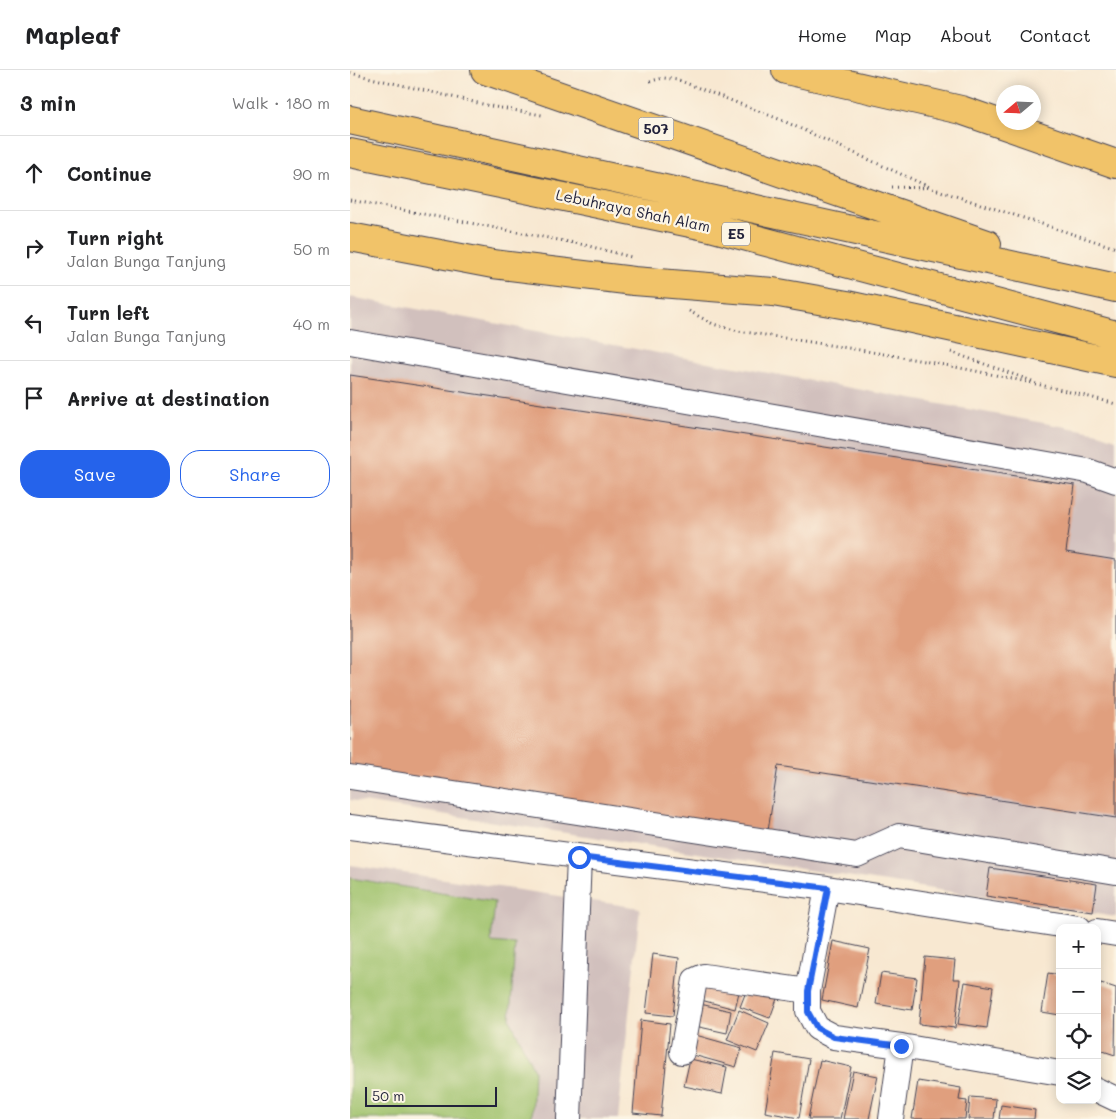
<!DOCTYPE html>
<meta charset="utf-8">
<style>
body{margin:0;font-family:Mali,sans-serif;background:#f2f2f2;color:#202124}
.controls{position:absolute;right:15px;bottom:15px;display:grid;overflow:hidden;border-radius:10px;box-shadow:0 2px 12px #0003}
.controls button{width:45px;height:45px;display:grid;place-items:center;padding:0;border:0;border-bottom:1px solid #e0e0e0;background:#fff;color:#202124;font:25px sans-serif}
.compass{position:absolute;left:646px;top:15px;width:45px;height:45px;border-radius:50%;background:#fff;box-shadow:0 2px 12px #0003;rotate:251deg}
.scale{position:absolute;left:15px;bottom:12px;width:132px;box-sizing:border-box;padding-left:5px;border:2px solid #22223b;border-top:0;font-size:14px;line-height:18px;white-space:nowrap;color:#22223b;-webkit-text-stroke:4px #fcf5e5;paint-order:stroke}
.stop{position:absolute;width:15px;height:15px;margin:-11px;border:4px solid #2563eb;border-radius:50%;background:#fff}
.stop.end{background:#2563eb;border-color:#fff;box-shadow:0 1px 5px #0008}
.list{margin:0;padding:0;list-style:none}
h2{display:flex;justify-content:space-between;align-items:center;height:65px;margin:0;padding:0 20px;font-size:21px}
h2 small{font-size:16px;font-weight:400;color:#757577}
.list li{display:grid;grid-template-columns:32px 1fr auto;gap:15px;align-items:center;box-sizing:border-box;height:75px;padding:0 20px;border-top:1px solid #e0e0e0}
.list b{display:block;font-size:19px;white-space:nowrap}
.list p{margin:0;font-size:16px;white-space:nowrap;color:#757577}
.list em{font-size:16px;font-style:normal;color:#757577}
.actions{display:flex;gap:10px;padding:15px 20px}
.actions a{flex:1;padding:11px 0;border:1px solid #2563eb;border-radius:20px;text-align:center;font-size:18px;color:#2563eb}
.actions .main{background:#2563eb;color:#fff}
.icon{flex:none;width:28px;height:28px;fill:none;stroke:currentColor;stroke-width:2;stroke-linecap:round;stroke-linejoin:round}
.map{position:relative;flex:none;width:766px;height:1049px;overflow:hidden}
header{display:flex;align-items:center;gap:30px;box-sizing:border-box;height:70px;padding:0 25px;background:#fff;border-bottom:1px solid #e0e0e0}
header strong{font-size:24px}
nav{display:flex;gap:28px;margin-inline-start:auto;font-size:18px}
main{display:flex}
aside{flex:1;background:#fff}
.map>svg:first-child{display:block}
</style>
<header>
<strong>Mapleaf</strong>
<nav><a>Home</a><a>Map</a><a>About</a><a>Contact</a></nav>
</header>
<main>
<aside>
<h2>3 min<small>Walk · 180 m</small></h2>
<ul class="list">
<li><svg class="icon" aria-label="ahead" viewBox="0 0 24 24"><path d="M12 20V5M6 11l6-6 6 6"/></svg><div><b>Continue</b></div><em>90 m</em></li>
<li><svg class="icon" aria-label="right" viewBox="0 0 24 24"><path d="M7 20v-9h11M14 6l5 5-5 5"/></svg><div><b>Turn right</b><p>Jalan Bunga Tanjung</p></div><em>50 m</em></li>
<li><svg class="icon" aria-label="left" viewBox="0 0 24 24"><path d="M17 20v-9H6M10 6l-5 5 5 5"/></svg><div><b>Turn left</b><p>Jalan Bunga Tanjung</p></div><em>40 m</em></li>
<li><svg class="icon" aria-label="arrive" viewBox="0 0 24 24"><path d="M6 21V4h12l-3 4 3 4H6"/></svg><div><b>Arrive at destination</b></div></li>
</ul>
<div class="actions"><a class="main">Save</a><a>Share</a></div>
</aside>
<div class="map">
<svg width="766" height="1049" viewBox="0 0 766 1049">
<rect width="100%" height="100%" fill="#fcf5e5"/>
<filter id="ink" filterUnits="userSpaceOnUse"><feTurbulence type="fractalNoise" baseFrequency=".02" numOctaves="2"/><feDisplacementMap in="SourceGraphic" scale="10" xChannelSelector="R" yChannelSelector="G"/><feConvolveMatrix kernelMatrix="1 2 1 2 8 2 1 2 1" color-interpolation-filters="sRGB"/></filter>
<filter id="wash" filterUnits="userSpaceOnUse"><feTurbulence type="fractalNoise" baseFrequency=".0096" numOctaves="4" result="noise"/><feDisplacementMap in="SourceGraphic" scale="20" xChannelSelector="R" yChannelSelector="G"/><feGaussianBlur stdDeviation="1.12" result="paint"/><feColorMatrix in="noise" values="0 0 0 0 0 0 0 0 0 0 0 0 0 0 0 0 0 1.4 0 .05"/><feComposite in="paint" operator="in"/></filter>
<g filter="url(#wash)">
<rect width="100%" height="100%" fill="#f8e8d1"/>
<path fill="#d1c0bd" d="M0,227l749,136 17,6v478l-766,-117z
M0,795l290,43 -22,211h-268z"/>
<path fill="#9ec16b" stroke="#607253" d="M0,808l145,24 -4,40 24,2 -5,75 24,51 -2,49h-182z"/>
<g id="blocks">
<path fill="#e09f7e" d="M0,305l725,110 -9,67 50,8v258l-338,-52 -10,65 -418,-63z
M640,798l107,16 -4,28 -107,-16z
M483,871l37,8 -12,59 -36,-8z
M303,884l26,4 -6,58 -27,-3z
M575,887l30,3 -2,19h7l-5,49 -36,-4z
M531,903l36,5 -5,32 -36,-6z
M698,903l12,2v40l-18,-3z
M356,910l34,8 -5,21 -34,-9z
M615,912l28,5 -6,41 -29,-4z
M751,913l15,5 -1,67 -18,-6v-55z
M399,914l29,12 -8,22 -30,-11z
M350,934l31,7 -4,22 -32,-7z
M389,940l30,13 -12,29 -30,-12z
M291,950l29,4 -9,92 -28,-3z
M342,964l50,14 -6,19 -50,-14z
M425,983l34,6 -10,59 -34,-6z
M340,989l37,8 -5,27 -38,-8z
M470,990l31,7 -11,52h-32z
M503,1001l25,5 -9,43h-26z
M568,1011l43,7 -2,12 8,1 -2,18h-53z
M620,1027l26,2 -2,20h-26z
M651,1035l34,5 -1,9h-35z"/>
</g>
</g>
<g filter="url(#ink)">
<use href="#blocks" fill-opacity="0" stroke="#424052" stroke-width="1"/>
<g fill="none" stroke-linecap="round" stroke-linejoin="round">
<defs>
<path id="minor" d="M0,272l738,129 28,10
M0,707l507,78 42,-19 217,36
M0,757l477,61 252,40
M477,818l-19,103v20l9,17 17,9 67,9 159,27
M747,861l19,3
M332,982l13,-72 9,-4 104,15
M747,1020l19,9
M219,1049l10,-262
M541,1049l10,-73"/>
<path id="major" d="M436,0l175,40 155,54"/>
<path id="highway" d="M135,0l502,174
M0,50l766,168
M0,83l360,74 406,108
M0,167l143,27 141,17 139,11 74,13 269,58"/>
</defs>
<use href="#minor" stroke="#424052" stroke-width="26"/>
<use href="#major" stroke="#424052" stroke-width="30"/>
<use href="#highway" stroke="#424052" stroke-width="30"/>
<path stroke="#424052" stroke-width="3" stroke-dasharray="1 4" stroke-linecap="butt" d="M0,3l145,34 47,8
M300,11l14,-3 14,2 101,39 155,70 182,59
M542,117l39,1
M0,130l235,45 46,12
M339,241l24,13 25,7c127,19 254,39 378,73
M601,282l81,29"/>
<use href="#minor" stroke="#fff" stroke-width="24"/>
<use href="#major" stroke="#f1c369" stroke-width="28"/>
<use href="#highway" stroke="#f1c369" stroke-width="28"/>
</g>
</g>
<g fill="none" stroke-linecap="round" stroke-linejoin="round" filter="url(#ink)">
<path stroke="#2563eb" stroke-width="6" d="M229,787l249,31 -20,103v21l9,16 17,9 67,9"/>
</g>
<g text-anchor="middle" stroke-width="4.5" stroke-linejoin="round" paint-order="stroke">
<g fill="#fcf5e5" stroke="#63616e" stroke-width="1">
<rect x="288.5" y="47.5" width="35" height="23" rx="4"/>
<rect x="372" y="152.5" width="28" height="23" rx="4"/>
</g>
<g font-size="14" font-weight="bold" fill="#22223b">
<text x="306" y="64">507</text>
<text x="386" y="169">E5</text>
</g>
<g font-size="15" fill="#22223b" stroke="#fcf5e5">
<text transform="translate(283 141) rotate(12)" y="5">Lebuhraya Shah Alam</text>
</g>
</g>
</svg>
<div class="controls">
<button>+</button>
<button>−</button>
<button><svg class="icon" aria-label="locate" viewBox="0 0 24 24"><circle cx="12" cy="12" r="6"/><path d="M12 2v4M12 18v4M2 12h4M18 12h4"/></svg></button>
<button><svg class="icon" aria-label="layers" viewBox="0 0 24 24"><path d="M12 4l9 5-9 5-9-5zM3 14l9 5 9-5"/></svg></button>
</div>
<svg class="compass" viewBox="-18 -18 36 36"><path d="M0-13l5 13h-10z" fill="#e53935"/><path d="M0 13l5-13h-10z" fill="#757577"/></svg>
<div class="scale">50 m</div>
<div class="stop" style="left:229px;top:787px"></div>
<div class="stop end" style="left:551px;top:976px"></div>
</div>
</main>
